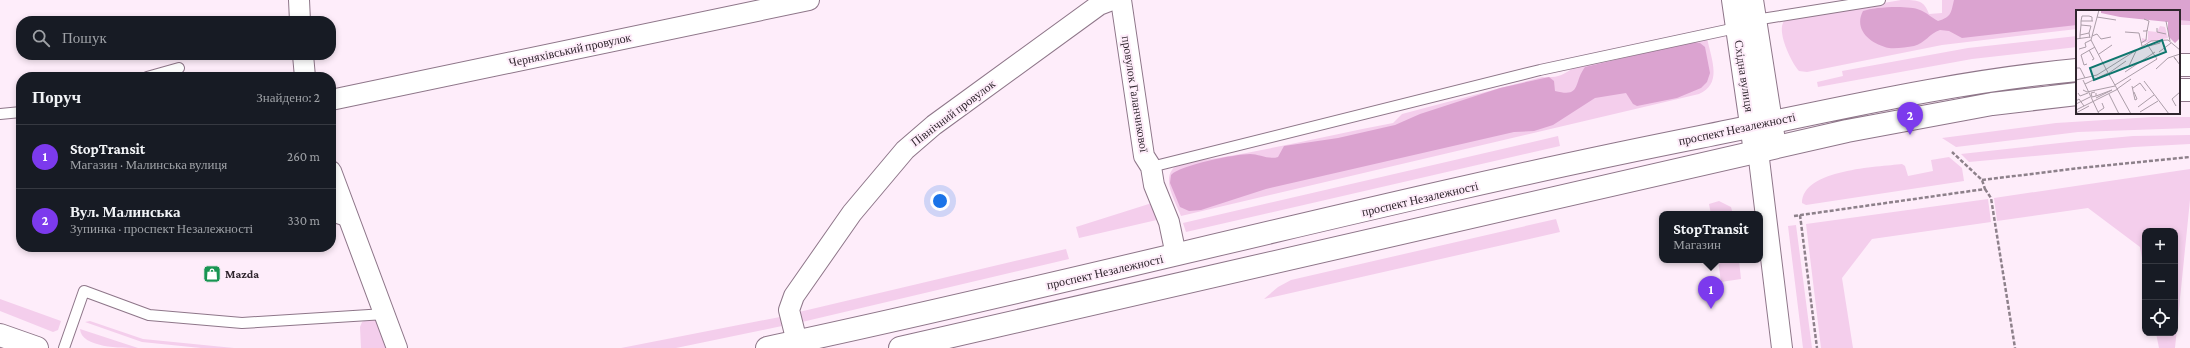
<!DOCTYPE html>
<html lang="uk">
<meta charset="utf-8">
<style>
body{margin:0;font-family:"Crimson Pro",serif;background:#242831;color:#f1f3f6}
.controls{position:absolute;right:12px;bottom:12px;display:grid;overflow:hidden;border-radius:8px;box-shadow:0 2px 6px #0003}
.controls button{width:36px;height:36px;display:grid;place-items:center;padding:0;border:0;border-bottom:1px solid #363941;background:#171b24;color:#f1f3f6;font:20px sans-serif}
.you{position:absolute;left:940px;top:201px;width:14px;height:14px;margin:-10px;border:3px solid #fff;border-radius:50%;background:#1a73e8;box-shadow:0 0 0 6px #1a73e833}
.badge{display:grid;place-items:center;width:26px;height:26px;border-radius:50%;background:#7c3aed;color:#fff;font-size:13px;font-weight:700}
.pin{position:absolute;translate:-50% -33px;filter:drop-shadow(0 1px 2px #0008)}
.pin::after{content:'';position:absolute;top:21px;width:14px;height:12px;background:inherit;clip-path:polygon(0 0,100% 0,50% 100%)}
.popup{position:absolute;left:1659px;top:211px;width:104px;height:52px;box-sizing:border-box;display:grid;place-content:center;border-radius:8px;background:#171b24;filter:drop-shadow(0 1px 3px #0005);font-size:13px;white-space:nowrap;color:#9ea1a6}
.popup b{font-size:15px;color:#f1f3f6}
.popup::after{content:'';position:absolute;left:50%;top:100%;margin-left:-8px;border:8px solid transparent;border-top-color:#171b24}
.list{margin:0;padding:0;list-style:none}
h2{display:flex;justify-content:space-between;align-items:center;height:52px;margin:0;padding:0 16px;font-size:17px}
h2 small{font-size:13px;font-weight:400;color:#9ea1a6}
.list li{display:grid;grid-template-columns:26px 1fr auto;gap:12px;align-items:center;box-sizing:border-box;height:64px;padding:0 16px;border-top:1px solid #363941}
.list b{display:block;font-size:15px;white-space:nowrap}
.list p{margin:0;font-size:13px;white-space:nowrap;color:#9ea1a6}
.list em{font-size:13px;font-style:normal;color:#9ea1a6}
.icon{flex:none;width:22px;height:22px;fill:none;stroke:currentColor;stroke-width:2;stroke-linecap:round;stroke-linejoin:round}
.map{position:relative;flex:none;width:2190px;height:348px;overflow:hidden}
.search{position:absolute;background:#171b24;box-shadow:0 2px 6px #0003;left:16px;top:16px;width:320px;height:44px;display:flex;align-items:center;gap:10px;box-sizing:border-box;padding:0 14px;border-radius:16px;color:#9ea1a6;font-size:15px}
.panel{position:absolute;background:#171b24;box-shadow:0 2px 6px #0003;left:16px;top:72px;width:320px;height:180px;border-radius:16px}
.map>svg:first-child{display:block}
</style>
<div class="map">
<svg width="2190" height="348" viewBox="0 0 2190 348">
<rect width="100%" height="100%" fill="#feedfa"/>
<path fill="#f4ceec" d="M1901,0c17,0 23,0 28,14l13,-1v-13h248v25h-11v-14h-102v18l-135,16 -135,27 -8,-1c-8,-9 -24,-42 -14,-51z
M2077,36v11l-105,12 -154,28 -1,-5 26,-6 -1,-5 126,-23z
M1707,38c4,20 16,46 -8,56l-518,122c-5,-13 -18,-34 -9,-46 8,-11 33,-10 46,-12 59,-10 117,-24 175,-35l9,-9 140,-37c14,1 21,-1 32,-10z
M2152,117h38v11l-112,4 -122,15 -14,-9 114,-15z
M2190,135v9l-56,3 -165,15 -8,-8 117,-13 55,-5z
M1558,136l2,10 -374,86 -3,-9z
M1949,157l13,11 2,13 -158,24 -4,-2c0,-34 76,-36 100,-39l3,2 3,10 25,-5 -2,-11z
M2190,169v31l-15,148h-16l-3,-15h19v-102h-30v43l-5,-27 -52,-39 -91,13 -3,-23z
M1988,199l3,23 -119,17 -30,39 11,70h-32l-15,-124z
M1719,201l12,6 2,7h-22l-2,-10z
M1152,203l9,16 -82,19 -3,-11z
M1556,219l4,13 -296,67 14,-12 13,-7z
M1796,225l16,123h-9l-15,-122z
M1066,249l3,10 -267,63 -3,-10z
M1718,260h21l2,19 -20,3z
M0,299l61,22 -3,9 -5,2 -53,-21z
M780,317l2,9 -106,22h-55z
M368,319l9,1 10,28h-26l-1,-21 2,-5z
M90,321l53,18 91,9h-33l-59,-6 -57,-20z
M80,329l58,19c-16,0 -57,0 -58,-19z"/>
<path fill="#dba3d0" d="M1954,0h236v21l-11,-1v-9h-102v14l-115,13 -13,-7 -9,-1c-10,3 -16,14 -26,16 -7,1 -18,3 -25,2 -18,-4 -36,-18 -26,-37 12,-4 45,-6 57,-1 6,2 12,8 18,11 14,-4 13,-9 16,-21z
M1691,42l9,1 5,4 5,26 -3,9 -6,6 -24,10 -40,8 -4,-2 -7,-11 -31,5 -42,27 -19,6 -20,1 -248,57 -65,21 -12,1 -9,-4 -10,-24 1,-8c9,-10 65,-21 79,-21 9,0 19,6 28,3l6,-11 54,-8 57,-13 25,-11 80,-26 49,-11 5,4 1,10c27,7 18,-8 30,-24z"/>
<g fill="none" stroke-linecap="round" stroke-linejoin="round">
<defs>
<path id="service" d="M1755,20l125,-20
M147,77l32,-9
M0,114l21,-2
M1151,167l389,-97 196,-42
M331,216l18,6
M64,348l20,-57 65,24 93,8 143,-9"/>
<path id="minor" d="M299,0l1,21
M1121,0l23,156 7,11 3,18 15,37 7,33
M303,55l2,22
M331,100l478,-100
M1758,151l24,197
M331,171l66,177
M797,342l-8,-32 5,-14 58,-83 53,-63 29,-25 165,-120 13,-5"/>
<path id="secondary" d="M1733,0l22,152
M1752,0l23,147"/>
<path id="primary" d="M2179,65h11
M2179,90h11
M0,335l37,13
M767,348c312,-66 620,-149 933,-211 125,-25 249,-55 377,-67
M900,348l947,-217 145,-27 85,-10"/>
</defs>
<use href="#service" stroke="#8e7689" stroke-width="12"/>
<use href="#minor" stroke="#8e7689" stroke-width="22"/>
<use href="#secondary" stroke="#8e7689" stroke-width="24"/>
<use href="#primary" stroke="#8e7689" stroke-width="24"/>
<path stroke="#8d808a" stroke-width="2.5" stroke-dasharray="4 2" stroke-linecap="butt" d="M1982,180l98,-12 110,-11
M1985,189l6,9 24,150
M1800,215l17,133
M1794,216l191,-27 -3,-9 -30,-28"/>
<use href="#service" stroke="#fff" stroke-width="10"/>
<use href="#minor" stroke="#fff" stroke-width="20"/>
<use href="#secondary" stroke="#fff" stroke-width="22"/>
<use href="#primary" stroke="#fff" stroke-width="22"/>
</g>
<defs>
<symbol id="shop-square" viewBox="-11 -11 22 22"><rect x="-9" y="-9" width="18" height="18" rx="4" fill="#189552" stroke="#feedfa"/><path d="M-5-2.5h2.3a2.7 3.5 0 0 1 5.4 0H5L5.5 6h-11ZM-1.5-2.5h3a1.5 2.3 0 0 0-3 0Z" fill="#fff"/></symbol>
</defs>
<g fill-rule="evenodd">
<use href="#shop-square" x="202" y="264" width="20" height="20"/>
</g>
<g text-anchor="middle" stroke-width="4" stroke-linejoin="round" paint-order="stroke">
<g font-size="12" fill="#2f252d" stroke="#feedfa">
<text transform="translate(570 50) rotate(-12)" y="4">Черняхівський провулок</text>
<text transform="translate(1744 76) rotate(81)" y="4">Східна вулиця</text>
<text transform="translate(1135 94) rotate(81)" y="4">провулок Галанчикової</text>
<text transform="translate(953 113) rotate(-37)" y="4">Північний провулок</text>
<text transform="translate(1737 129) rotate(-12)" y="4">проспект Незалежності</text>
<text transform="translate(1420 199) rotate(-13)" y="4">проспект Незалежності</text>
<text transform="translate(1105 272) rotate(-13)" y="4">проспект Незалежності</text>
</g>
<g font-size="12" font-weight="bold" fill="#2f252d" stroke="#feedfa" text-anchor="start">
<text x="225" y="278">Mazda</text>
</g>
</g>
<g transform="translate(2076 10)">
<rect width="104" height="104" fill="#feedfa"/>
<path d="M84,16l5,1 3,11 -26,5v-5l6,2v-9l9,1z" fill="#f4ceec"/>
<path d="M25,0h79v28l-5,5 -7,-7v-14l-48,-5 -19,-4z" fill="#dba3d0"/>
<path fill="none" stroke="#ab9da8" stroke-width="1" d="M23,0l-8,30 15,29M21,7l19,3M5,11l1,-5h7l3,1v4M90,11l4,20M5,15v-4h12M81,18v4l9,2M67,21h4l2,-10 -5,-2M49,22l14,1 3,13M4,25l1,-10 10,1 -2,7M16,26l5,-2 4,5 10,-2M0,29l14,-2M4,29v-4l9,-2 1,5M65,33l5,-3 1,-10M73,36l11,-3v-2M3,39l7,-2 -1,-4 6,-3M13,40l5,9 -2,1M83,42l12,-9M23,44l13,-9M100,50l-2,-3 6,8M11,54l-3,1 -3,-10 14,-8M53,56l7,-15M0,58h4l5,10M30,59l25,45M80,59l12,-11 12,-4M49,62l30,-20M33,63l17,-12M0,70l21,-5 54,-34 17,-1 12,10M7,70l16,34M68,71l25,33M9,74l23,-11M39,75l42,-26 -10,-15M56,76l3,14 2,-1 -3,-7M57,78l7,-5 6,8M41,79l14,-10M7,80l4,2 28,-6M19,82l-4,1 1,4 4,-1v-3M2,83l2,3 8,-3M33,84l10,20M20,88l16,-8 -16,6M0,91l3,-2 5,7M0,94l14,-7M100,96l-4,-7 8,-7M62,97l16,-12M0,100l42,-21M22,102l6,-4 -2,-5M64,102l18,-11M0,103l13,-7"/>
<path fill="#0f766e" fill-opacity="0.15" stroke="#0f766e" stroke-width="2" d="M86,30l4,12 -72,28 -4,-12z"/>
<rect width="104" height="104" fill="none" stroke="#2f252d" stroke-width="2"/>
</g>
</svg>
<div class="controls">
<button>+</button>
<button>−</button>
<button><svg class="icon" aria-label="locate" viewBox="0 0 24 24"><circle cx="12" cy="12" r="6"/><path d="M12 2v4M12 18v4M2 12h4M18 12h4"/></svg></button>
</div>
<div class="you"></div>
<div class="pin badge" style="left:1711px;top:309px">1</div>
<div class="popup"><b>StopTransit</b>Магазин</div>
<div class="pin badge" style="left:1910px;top:135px">2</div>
<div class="search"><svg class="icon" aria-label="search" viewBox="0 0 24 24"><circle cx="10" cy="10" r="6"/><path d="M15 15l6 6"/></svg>Пошук</div>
<section class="panel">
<h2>Поруч<small>Знайдено: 2</small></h2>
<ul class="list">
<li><span class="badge">1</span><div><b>StopTransit</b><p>Магазин · Малинська вулиця</p></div><em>260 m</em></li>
<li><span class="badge">2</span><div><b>Вул. Малинська</b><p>Зупинка · проспект Незалежності</p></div><em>330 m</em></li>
</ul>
</section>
</div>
